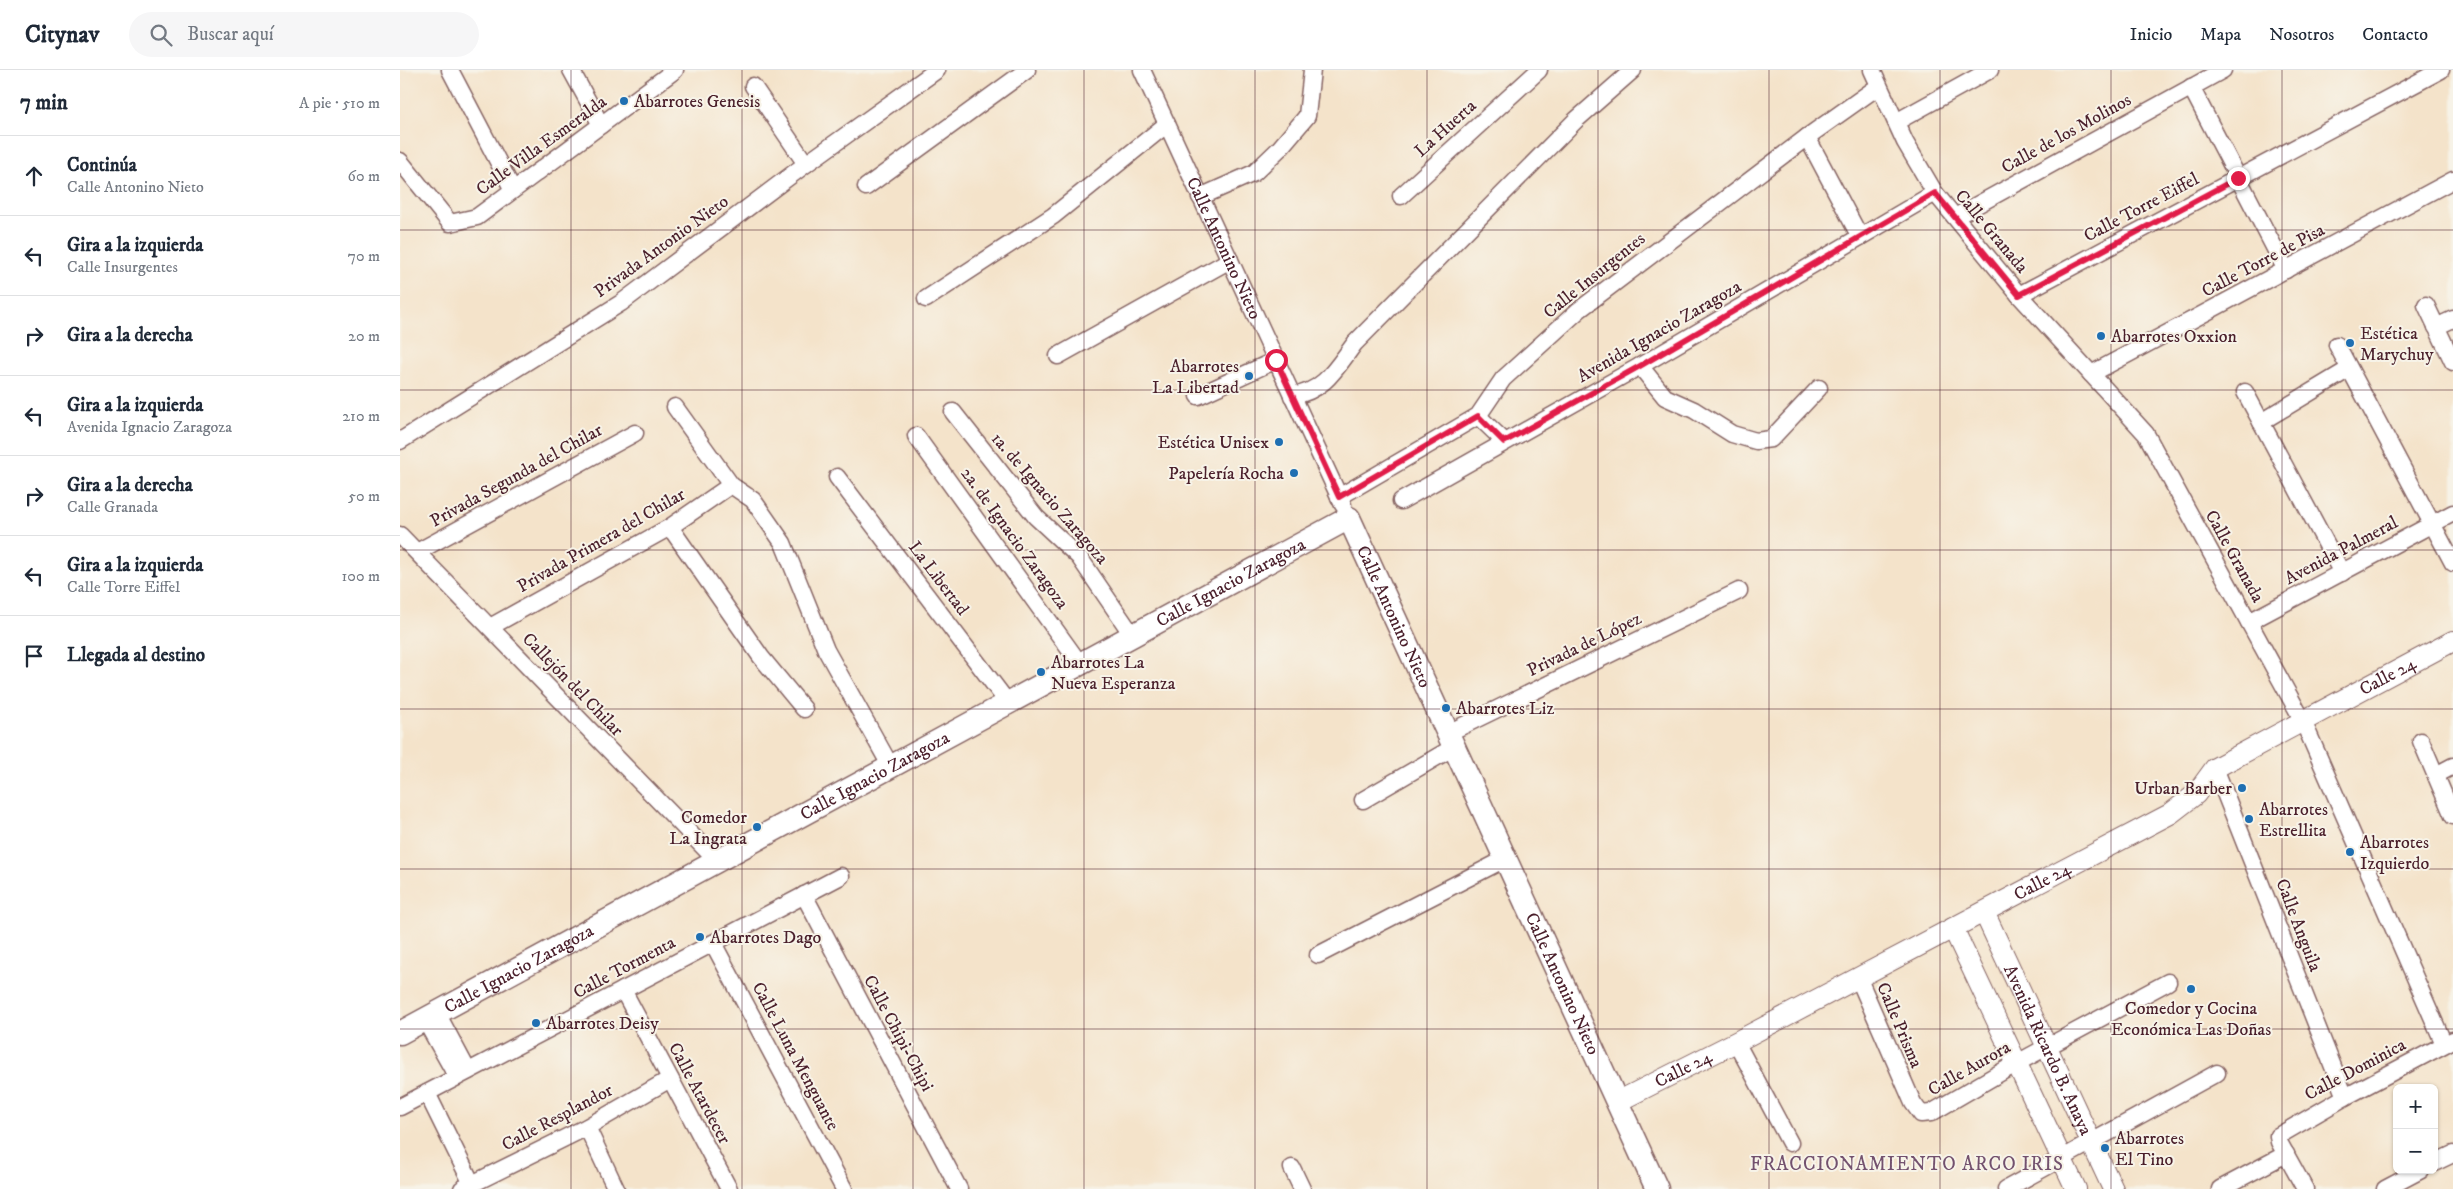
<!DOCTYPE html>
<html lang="es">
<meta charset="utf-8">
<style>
body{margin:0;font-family:"IM FELL DW Pica",serif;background:#f6f6f7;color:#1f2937}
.controls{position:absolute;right:15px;bottom:15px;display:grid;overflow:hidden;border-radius:8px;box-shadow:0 1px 4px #0004}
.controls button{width:45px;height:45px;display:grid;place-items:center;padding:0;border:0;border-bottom:1px solid #e0e1e3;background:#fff;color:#1f2937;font:25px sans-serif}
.stop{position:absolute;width:15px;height:15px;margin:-11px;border:4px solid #e11d48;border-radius:50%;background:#fff}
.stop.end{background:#e11d48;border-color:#fff;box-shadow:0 1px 5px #0008}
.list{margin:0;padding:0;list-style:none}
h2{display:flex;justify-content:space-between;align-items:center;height:65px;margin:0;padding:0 20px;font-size:21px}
h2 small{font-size:16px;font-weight:400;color:#747a83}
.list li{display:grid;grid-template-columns:32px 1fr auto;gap:15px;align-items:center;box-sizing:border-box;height:80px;padding:0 20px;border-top:1px solid #e0e1e3}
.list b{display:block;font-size:19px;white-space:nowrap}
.list p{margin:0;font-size:16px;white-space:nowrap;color:#747a83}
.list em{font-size:16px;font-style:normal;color:#747a83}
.icon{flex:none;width:28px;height:28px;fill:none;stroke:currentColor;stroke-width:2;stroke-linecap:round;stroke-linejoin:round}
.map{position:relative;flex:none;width:2053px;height:1119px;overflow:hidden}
header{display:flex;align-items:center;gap:30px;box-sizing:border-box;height:70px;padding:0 25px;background:#fff;border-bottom:1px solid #e0e1e3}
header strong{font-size:24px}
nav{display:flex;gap:28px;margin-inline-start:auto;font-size:18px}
.search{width:350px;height:45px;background:#f6f6f7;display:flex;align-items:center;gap:12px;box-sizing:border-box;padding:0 18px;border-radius:28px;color:#747a83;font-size:19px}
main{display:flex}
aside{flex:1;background:#fff}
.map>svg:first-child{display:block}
</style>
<header>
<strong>Citynav</strong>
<div class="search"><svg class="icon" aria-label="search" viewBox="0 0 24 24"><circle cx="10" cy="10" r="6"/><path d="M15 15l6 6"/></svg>Buscar aquí</div>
<nav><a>Inicio</a><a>Mapa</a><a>Nosotros</a><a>Contacto</a></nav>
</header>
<main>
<aside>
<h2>7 min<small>A pie · 510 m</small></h2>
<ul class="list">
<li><svg class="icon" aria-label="ahead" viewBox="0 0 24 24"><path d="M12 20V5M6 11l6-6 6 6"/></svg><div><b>Continúa</b><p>Calle Antonino Nieto</p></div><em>60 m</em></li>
<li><svg class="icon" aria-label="left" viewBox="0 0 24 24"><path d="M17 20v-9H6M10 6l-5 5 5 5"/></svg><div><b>Gira a la izquierda</b><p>Calle Insurgentes</p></div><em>70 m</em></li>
<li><svg class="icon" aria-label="right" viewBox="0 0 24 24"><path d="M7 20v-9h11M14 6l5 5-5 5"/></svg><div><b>Gira a la derecha</b></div><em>20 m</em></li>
<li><svg class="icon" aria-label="left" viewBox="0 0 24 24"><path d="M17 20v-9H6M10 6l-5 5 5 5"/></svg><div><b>Gira a la izquierda</b><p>Avenida Ignacio Zaragoza</p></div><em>210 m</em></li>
<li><svg class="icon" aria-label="right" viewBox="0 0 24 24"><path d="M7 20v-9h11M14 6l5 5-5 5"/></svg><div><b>Gira a la derecha</b><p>Calle Granada</p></div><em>50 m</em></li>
<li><svg class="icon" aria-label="left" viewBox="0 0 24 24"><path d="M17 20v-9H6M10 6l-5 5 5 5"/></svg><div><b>Gira a la izquierda</b><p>Calle Torre Eiffel</p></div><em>100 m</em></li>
<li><svg class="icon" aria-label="arrive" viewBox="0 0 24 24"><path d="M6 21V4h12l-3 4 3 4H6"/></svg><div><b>Llegada al destino</b></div></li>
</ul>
</aside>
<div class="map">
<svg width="2053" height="1119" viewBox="0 0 2053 1119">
<rect width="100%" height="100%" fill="#f7f3e8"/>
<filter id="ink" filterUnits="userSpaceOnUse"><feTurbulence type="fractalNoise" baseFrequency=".02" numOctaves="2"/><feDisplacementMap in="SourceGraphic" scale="10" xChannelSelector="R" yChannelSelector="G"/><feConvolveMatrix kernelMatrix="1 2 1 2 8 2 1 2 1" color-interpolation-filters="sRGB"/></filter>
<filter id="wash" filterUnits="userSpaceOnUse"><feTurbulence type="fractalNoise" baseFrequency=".0096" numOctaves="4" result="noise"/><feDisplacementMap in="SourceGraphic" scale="20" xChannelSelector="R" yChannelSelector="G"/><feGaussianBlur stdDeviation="1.12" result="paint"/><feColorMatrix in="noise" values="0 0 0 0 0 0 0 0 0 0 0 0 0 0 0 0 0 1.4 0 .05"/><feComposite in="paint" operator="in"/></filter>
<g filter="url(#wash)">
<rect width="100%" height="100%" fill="#f4e3ca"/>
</g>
<g filter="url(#ink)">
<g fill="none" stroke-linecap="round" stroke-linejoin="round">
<defs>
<g id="minor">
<path d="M50,0l63,120"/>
<path d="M171,0l30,55"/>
<path id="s1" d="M742,0l201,435"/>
<path d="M1472,0l33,72 30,51 84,102 127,139 157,287 141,323"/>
<path d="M353,16l53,78"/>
<path d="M1791,17l95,183"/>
<path d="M1496,52l94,-52"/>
<path d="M1407,67l53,100"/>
<path d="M0,91l50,62 27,-6 198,-147"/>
<path d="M466,117l161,-117"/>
<path d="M1001,126l138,-126"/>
<path d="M800,127l54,-24 25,-24 28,-33 5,-46"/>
<path d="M1555,147l268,-147"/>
<path d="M1619,225l422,-225"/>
<path d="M526,229l127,-83 114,-92"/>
<path d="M2026,235l27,57"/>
<path d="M2036,257l17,-8"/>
<path d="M1937,275l116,218"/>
<path d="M658,286l172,-96"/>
<path d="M1240,296l25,31 29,13 38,24 24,7 15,-2 48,-51"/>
<path d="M1691,304l362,-194"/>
<path d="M1845,322l97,181"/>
<path d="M798,326l78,-36"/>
<path d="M892,326c33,-5 44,-28 63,-53l221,-223 57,-50"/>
<path d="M275,337l56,78 22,15 30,43 43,107 65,117"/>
<path d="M553,342l83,105 43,40 54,79"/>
<path d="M1078,346l26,25"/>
<path d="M1861,352l88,-53"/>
<path d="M516,366l164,228"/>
<path d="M0,371l221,-138 185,-139 131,-94"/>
<path d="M437,407l171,226"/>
<path d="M939,427l139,-81 25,-37 76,-69 228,-173 72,-51"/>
<path d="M1001,431l239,-135 295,-173"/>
<path d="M270,457l91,130 43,52"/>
<path d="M0,465l317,326"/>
<path d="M17,482l218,-119"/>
<path d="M1849,552l204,-109"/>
<path d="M90,557l180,-100 61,-42"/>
<path d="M1048,663l291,-142"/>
<path d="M2021,671l32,75"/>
<path d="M1815,698l130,329"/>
<path d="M2036,705l17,-9"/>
<path d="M963,730l91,-53"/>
<path d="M404,825l155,294"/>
<path d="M313,873l131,246"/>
<path d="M918,885l187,-96"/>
<path d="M1458,907l55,126 8,11 10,-1 86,-50 151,-81"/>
<path d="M223,920l106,199"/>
<path d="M37,943l31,58"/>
<path d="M25,950l32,57"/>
<path d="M1336,972l54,101"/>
<path d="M27,1023l45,91"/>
<path d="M0,1037l441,-231"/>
<path d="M187,1057l29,62"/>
<path d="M2034,1093l19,-9"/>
<path d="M892,1098l10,21"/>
<path d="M62,1119l125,-62 83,-48"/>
<path d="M1606,1119l211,-116"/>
<path d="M1820,1119l66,-35"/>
<path d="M1905,1119l-26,-47 -1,-6 67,-39 108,-57"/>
<path d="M1985,1119l36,-19"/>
</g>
<g id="tertiary">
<path id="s2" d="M1584,842l129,277"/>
<path d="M1553,858l123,261"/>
<path id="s3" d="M1217,1032l119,-60 434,-228 26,-20 19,-26 238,-127"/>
</g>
<g id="secondary">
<path id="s4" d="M0,963l949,-515 308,671"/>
</g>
</defs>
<use href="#minor" stroke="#866463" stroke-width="19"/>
<use href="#tertiary" stroke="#866463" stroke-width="22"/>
<use href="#secondary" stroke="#866463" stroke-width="25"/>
<use href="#minor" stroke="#fff" stroke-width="16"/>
<use href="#tertiary" stroke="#fff" stroke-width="20"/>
<use href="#secondary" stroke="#fff" stroke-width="22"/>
</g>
</g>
<g fill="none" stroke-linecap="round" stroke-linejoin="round" filter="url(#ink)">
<path stroke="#e11d48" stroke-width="6" d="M876,290l63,137 139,-81 26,26 136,-76 295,-173 84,102 219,-117"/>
</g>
<path fill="none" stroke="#4a1f2b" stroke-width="1" stroke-opacity="0.55" d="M171,0v1119M342,0v1119M513,0v1119M684,0v1119M855,0v1119M1027,0v1119M1198,0v1119M1369,0v1119M1540,0v1119M1711,0v1119M1882,0v1119M0,160h2053M0,320h2053M0,480h2053M0,639h2053M0,799h2053M0,959h2053"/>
<g fill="#1f6fb2" stroke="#f7f3e8" stroke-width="2">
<circle cx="224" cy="31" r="5"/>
<circle cx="1701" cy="266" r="5"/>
<circle cx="1950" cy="273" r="5"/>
<circle cx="849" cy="306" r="5"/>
<circle cx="879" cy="372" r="5"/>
<circle cx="894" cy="403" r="5"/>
<circle cx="641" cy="602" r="5"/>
<circle cx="1046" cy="638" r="5"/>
<circle cx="1842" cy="718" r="5"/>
<circle cx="1849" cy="749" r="5"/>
<circle cx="357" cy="757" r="5"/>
<circle cx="1950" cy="782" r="5"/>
<circle cx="300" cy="867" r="5"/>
<circle cx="1791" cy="919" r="5"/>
<circle cx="136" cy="953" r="5"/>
<circle cx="1705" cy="1078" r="5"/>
</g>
<g text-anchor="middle" stroke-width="4" stroke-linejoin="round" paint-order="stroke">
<g font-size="18" fill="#4a1f2b" stroke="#f7f3e8" text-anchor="start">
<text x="234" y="37">Abarrotes Genesis</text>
<text x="1960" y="269">Estética<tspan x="1960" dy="21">Marychuy</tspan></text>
<text x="1711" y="272">Abarrotes Oxxion</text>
<text x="839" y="302" text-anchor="end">Abarrotes<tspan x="839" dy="21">La Libertad</tspan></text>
<text x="869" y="378" text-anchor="end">Estética Unisex</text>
<text x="884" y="409" text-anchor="end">Papelería Rocha</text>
<text x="651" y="598">Abarrotes La<tspan x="651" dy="21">Nueva Esperanza</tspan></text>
<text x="1056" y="644">Abarrotes Liz</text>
<text x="1832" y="724" text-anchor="end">Urban Barber</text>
<text x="1859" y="745">Abarrotes<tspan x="1859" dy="21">Estrellita</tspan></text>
<text x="347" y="753" text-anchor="end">Comedor<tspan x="347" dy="21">La Ingrata</tspan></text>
<text x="1960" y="778">Abarrotes<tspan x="1960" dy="21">Izquierdo</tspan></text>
<text x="310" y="873">Abarrotes Dago</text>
<text x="1791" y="944" text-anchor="middle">Comedor y Cocina<tspan x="1791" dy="21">Económica Las Doñas</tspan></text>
<text x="146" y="959">Abarrotes Deisy</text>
<text x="1715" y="1074">Abarrotes<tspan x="1715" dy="21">El Tino</tspan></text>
</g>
<g font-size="18" fill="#4a1f2b" stroke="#f7f3e8">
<text transform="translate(1045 58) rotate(-42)" y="6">La Huerta</text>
<text transform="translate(1666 63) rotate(-29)" y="6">Calle de los Molinos</text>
<text transform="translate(141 75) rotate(-36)" y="6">Calle Villa Esmeralda</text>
<text transform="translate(1741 137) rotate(-28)" y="6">Calle Torre Eiffel</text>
<text transform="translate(1592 161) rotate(50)" y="6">Calle Granada</text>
<text transform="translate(261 176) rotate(-36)" y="6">Privada Antonio Nieto</text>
<text dy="6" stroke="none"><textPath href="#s1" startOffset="196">Calle Antonino Nieto</textPath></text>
<text transform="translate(1863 190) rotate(-28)" y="6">Calle Torre de Pisa</text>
<text transform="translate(1194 205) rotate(-39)" y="6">Calle Insurgentes</text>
<text transform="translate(1259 261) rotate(-30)" y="6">Avenida Ignacio Zaragoza</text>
<text transform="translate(116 405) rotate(-29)" y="6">Privada Segunda del Chilar</text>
<text transform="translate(650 428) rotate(49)" y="6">1a. de Ignacio Zaragoza</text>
<text transform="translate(615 468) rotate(54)" y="6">2a. de Ignacio Zaragoza</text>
<text transform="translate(201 470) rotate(-30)" y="6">Privada Primera del Chilar</text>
<text transform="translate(1941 480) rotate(-28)" y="6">Avenida Palmeral</text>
<text transform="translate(1835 486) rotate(61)" y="6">Calle Granada</text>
<text transform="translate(539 508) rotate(53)" y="6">La Libertad</text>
<text dy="6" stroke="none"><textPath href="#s4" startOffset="945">Calle Ignacio Zaragoza</textPath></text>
<text dy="6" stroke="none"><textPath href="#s4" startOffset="1188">Calle Antonino Nieto</textPath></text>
<text transform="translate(1184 574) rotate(-26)" y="6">Privada de López</text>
<text dy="6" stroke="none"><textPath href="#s3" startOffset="884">Calle 24</textPath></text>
<text transform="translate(173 614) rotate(46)" y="6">Callejón del Chilar</text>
<text dy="6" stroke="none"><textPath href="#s4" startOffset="540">Calle Ignacio Zaragoza</textPath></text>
<text dy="6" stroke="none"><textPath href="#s3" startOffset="479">Calle 24</textPath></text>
<text transform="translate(1899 855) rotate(69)" y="6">Calle Anguila</text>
<text transform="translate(224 897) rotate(-28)" y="6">Calle Tormenta</text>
<text dy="6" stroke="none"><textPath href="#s4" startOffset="135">Calle Ignacio Zaragoza</textPath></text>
<text dy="6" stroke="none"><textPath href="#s4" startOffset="1592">Calle Antonino Nieto</textPath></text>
<text transform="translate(1500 955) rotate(67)" y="6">Calle Prisma</text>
<text transform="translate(499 963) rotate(62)" y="6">Calle Chipi-Chipi</text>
<text dy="6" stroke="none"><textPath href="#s2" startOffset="152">Avenida Ricardo B. Anaya</textPath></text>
<text transform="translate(396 986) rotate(62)" y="6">Calle Luna Menguante</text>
<text dy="6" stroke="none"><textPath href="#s3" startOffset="74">Calle 24</textPath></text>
<text transform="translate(1569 998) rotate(-30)" y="6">Calle Aurora</text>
<text transform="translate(1955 999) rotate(-28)" y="6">Calle Dominica</text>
<text transform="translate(300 1023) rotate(62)" y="6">Calle Atardecer</text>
<text transform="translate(157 1047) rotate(-28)" y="6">Calle Resplandor</text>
</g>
<g font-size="19" letter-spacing="1" fill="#73516e" stroke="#f7f3e8">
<text x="1507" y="1100">FRACCIONAMIENTO ARCO IRIS</text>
</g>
</g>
</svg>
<div class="controls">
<button>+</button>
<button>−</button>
</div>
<div class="stop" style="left:876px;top:290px"></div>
<div class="stop end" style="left:1838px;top:108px"></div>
</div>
</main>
